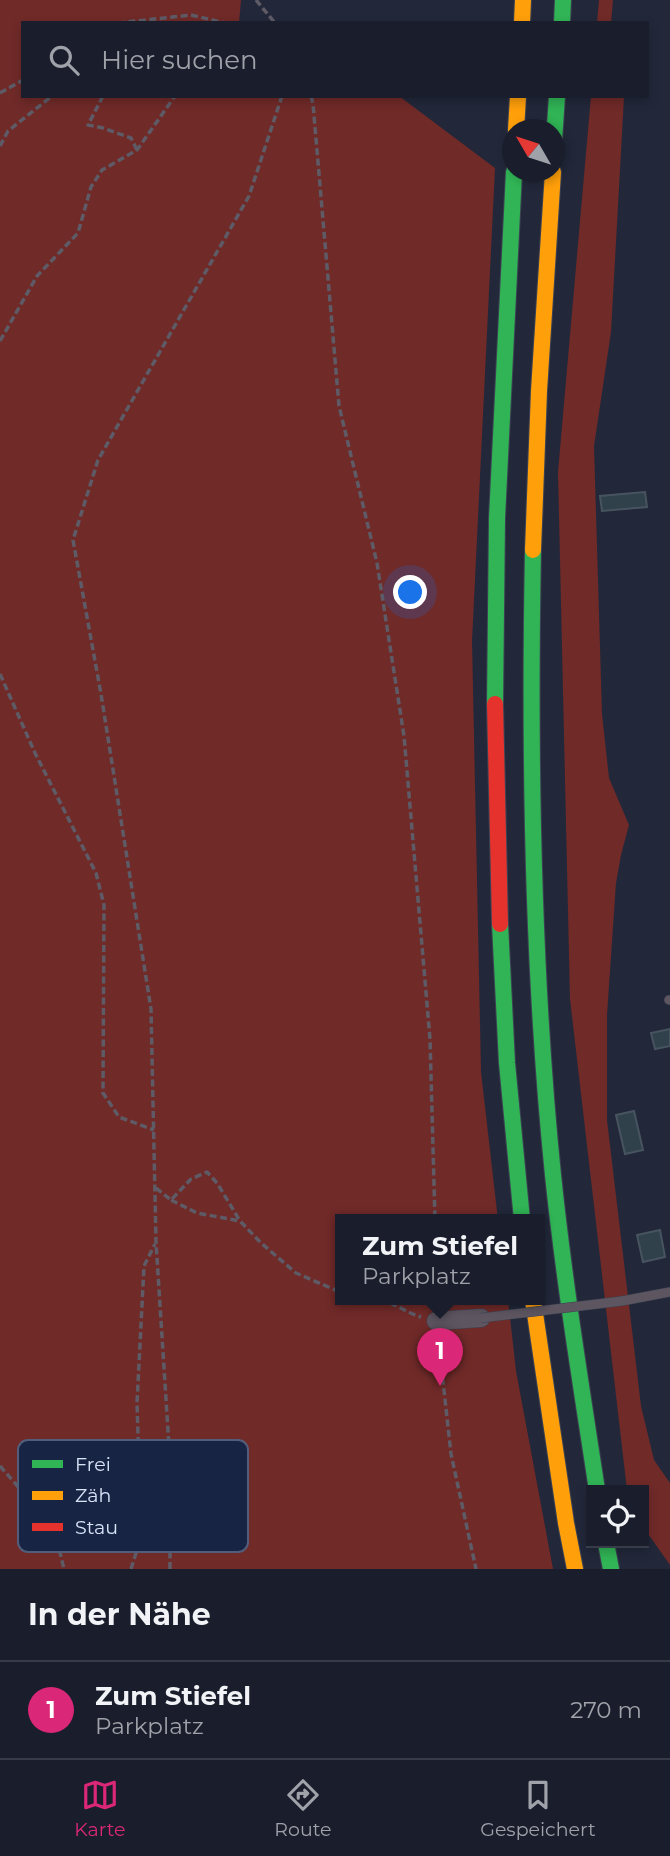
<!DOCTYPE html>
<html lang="de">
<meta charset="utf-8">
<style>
body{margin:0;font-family:Montserrat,sans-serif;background:#272b38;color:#f1f3f6}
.controls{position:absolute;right:21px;bottom:21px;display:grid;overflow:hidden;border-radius:0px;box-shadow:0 4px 10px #0003}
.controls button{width:63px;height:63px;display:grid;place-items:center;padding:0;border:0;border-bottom:2px solid #383c48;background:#1a1e2c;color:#f1f3f6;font:35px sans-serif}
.compass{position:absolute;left:502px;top:119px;width:63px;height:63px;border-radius:50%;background:#1a1e2c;box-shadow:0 4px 10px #0003;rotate:309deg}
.you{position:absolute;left:411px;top:593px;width:24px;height:24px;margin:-18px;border:5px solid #fff;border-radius:50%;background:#1a73e8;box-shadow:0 0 0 10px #1a73e833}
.badge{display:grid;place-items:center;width:46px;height:46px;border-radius:50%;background:#db2777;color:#fff;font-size:23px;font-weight:700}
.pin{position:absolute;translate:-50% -58px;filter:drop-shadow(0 2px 4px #0008)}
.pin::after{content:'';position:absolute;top:37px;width:24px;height:21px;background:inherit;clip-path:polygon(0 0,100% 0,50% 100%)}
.popup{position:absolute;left:335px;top:1214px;width:210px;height:91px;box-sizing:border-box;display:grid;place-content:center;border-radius:0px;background:#1a1e2c;filter:drop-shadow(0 2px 5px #0005);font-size:23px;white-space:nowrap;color:#9fa2a9}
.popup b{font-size:26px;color:#f1f3f6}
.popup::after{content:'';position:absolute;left:50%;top:100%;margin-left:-14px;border:14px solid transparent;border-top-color:#1a1e2c}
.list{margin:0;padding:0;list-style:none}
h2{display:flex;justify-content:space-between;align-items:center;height:91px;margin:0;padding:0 28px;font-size:30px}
h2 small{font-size:23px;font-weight:400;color:#9fa2a9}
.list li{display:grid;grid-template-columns:46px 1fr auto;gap:21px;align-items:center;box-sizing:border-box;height:98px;padding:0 28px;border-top:2px solid #383c48}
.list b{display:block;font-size:26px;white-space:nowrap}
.list p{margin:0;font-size:23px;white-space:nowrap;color:#9fa2a9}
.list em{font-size:23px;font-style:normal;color:#9fa2a9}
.icon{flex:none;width:38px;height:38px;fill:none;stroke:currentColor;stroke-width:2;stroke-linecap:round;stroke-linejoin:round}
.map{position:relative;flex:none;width:670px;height:1569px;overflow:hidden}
.search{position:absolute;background:#1a1e2c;box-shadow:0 4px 10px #0003;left:21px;right:21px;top:21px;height:77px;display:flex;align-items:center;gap:18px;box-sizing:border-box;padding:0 24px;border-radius:0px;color:#9fa2a9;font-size:26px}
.sheet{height:189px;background:#1a1e2c}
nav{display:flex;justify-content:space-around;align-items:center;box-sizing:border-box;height:98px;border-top:2px solid #383c48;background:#1a1e2c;font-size:19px;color:#9fa2a9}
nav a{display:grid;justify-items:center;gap:4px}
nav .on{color:#db2777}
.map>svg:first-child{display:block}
</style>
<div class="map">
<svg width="670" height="1569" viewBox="0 0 670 1569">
<rect width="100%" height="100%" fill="#22283a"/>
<path fill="#702a28" d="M0,0h241l-2,23h-216v73h376l96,72 -23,473 9,431 17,148h-158v80h168l8,71 37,198h-553z
M599,0h14l-2,23h-14z
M591,96l33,1 -13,235 -17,114 8,268 7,64 20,47 -8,30 -5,28 -9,132v105l34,286 13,54 16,23v82l-26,-37v-38h-17l-57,-491 -12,-527z"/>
<path fill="#30414b" stroke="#47545f" stroke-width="2" d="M645,492l2,15 -45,4 -2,-15z
M670,1029v17l-15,3 -4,-16z
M634,1111l9,39 -18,4 -9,-39z
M660,1230l5,27 -22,5 -6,-27z"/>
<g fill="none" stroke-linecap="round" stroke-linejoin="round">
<defs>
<path id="lane" d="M669,1000h1
M622,1301l48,-9"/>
<path id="street" d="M436,1321l45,-3"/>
<path id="fast" d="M562,23l1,-23
M554,141l3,-45
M533,550c-4,208 -1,418 20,625 11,106 28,210 44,315
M495,704l2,-186 17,-346
M500,924l7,139 15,157
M606,1543l5,26"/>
<path id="slow" d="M522,23l1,-23
M516,130l2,-34
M533,550l6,-159 14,-219
M533,1300l33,223 9,46"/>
<path id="jam" d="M495,704l5,220"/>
</defs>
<use href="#lane" stroke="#3d4353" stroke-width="10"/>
<use href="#street" stroke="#3d4353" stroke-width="19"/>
<use href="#fast" stroke="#3d4353" stroke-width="18"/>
<use href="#slow" stroke="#3d4353" stroke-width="18"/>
<use href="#jam" stroke="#3d4353" stroke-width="18"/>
<path stroke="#5e5b66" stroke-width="3.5" stroke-dasharray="7 3.5" stroke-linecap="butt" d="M256,0l19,23
M118,23l73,-8 34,8
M0,93l23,-13
M103,96l-15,29 15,3 28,10 6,12
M311,96l2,8 26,302 38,157 27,173 26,303 5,181
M0,146l8,-15 44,-35
M0,341l37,-65 41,-43 13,-46 11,-17 35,-20 38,-54
M0,674l35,79 61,120 8,32 -1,188 16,24 35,13
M156,1188l15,12 20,-21 16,-7 10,11 23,38 21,22 35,30 44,19
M171,1200l26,13 43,8
M380,1300c15,3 27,13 41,17
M438,1336l13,118 25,115
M0,1466l54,62 10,41
M131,1569l6,-19 3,-52 -3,-95 7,-137 11,-22
M170,1569v-107l-14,-220 -5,-233 -50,-315 -28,-154 25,-80 151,-264 33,-100"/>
<use href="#lane" stroke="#5d5661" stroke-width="9"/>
<use href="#street" stroke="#5d5661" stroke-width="18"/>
<use href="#fast" stroke="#30b455" stroke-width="16"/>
<use href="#slow" stroke="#ff9f0a" stroke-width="16"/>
<use href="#jam" stroke="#e5322d" stroke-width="16"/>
<defs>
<path id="lane-bridge" d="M481,1318l141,-17"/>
</defs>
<use href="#lane-bridge" stroke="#3d4353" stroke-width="10" stroke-linecap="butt"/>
<use href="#lane-bridge" stroke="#5d5661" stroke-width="9"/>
</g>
<rect x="18" y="1440" width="230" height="112" rx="10" fill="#182444" stroke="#525d7a" stroke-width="2"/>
<rect x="32" y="1460" width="31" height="8" fill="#30b455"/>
<rect x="32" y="1491" width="31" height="9" fill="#ff9f0a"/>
<rect x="32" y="1523" width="31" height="8" fill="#e5322d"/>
<g font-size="19" fill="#d9e3f8">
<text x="75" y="1471">Frei</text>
<text x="75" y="1502">Zäh</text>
<text x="75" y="1534">Stau</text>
</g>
</svg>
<div class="controls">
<button><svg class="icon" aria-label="locate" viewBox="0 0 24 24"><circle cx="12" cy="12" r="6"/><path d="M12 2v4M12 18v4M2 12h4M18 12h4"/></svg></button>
</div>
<svg class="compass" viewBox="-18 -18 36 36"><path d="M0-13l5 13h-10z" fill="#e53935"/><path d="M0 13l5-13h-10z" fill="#9fa2a9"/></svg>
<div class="you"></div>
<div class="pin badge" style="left:440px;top:1386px">1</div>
<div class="popup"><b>Zum Stiefel</b>Parkplatz</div>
<div class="search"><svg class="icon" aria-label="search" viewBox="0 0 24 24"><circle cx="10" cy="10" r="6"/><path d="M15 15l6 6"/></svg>Hier suchen</div>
</div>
<section class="sheet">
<h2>In der Nähe<small></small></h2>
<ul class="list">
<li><span class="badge">1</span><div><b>Zum Stiefel</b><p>Parkplatz</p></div><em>270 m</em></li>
</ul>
</section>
<nav>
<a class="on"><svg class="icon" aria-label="map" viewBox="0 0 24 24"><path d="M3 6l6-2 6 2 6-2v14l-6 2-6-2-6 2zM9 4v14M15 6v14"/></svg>Karte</a>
<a><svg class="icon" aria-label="directions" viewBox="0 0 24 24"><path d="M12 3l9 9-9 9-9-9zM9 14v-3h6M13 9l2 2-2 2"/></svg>Route</a>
<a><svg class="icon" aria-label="saved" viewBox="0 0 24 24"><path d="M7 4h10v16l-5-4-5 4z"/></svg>Gespeichert</a>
</nav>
